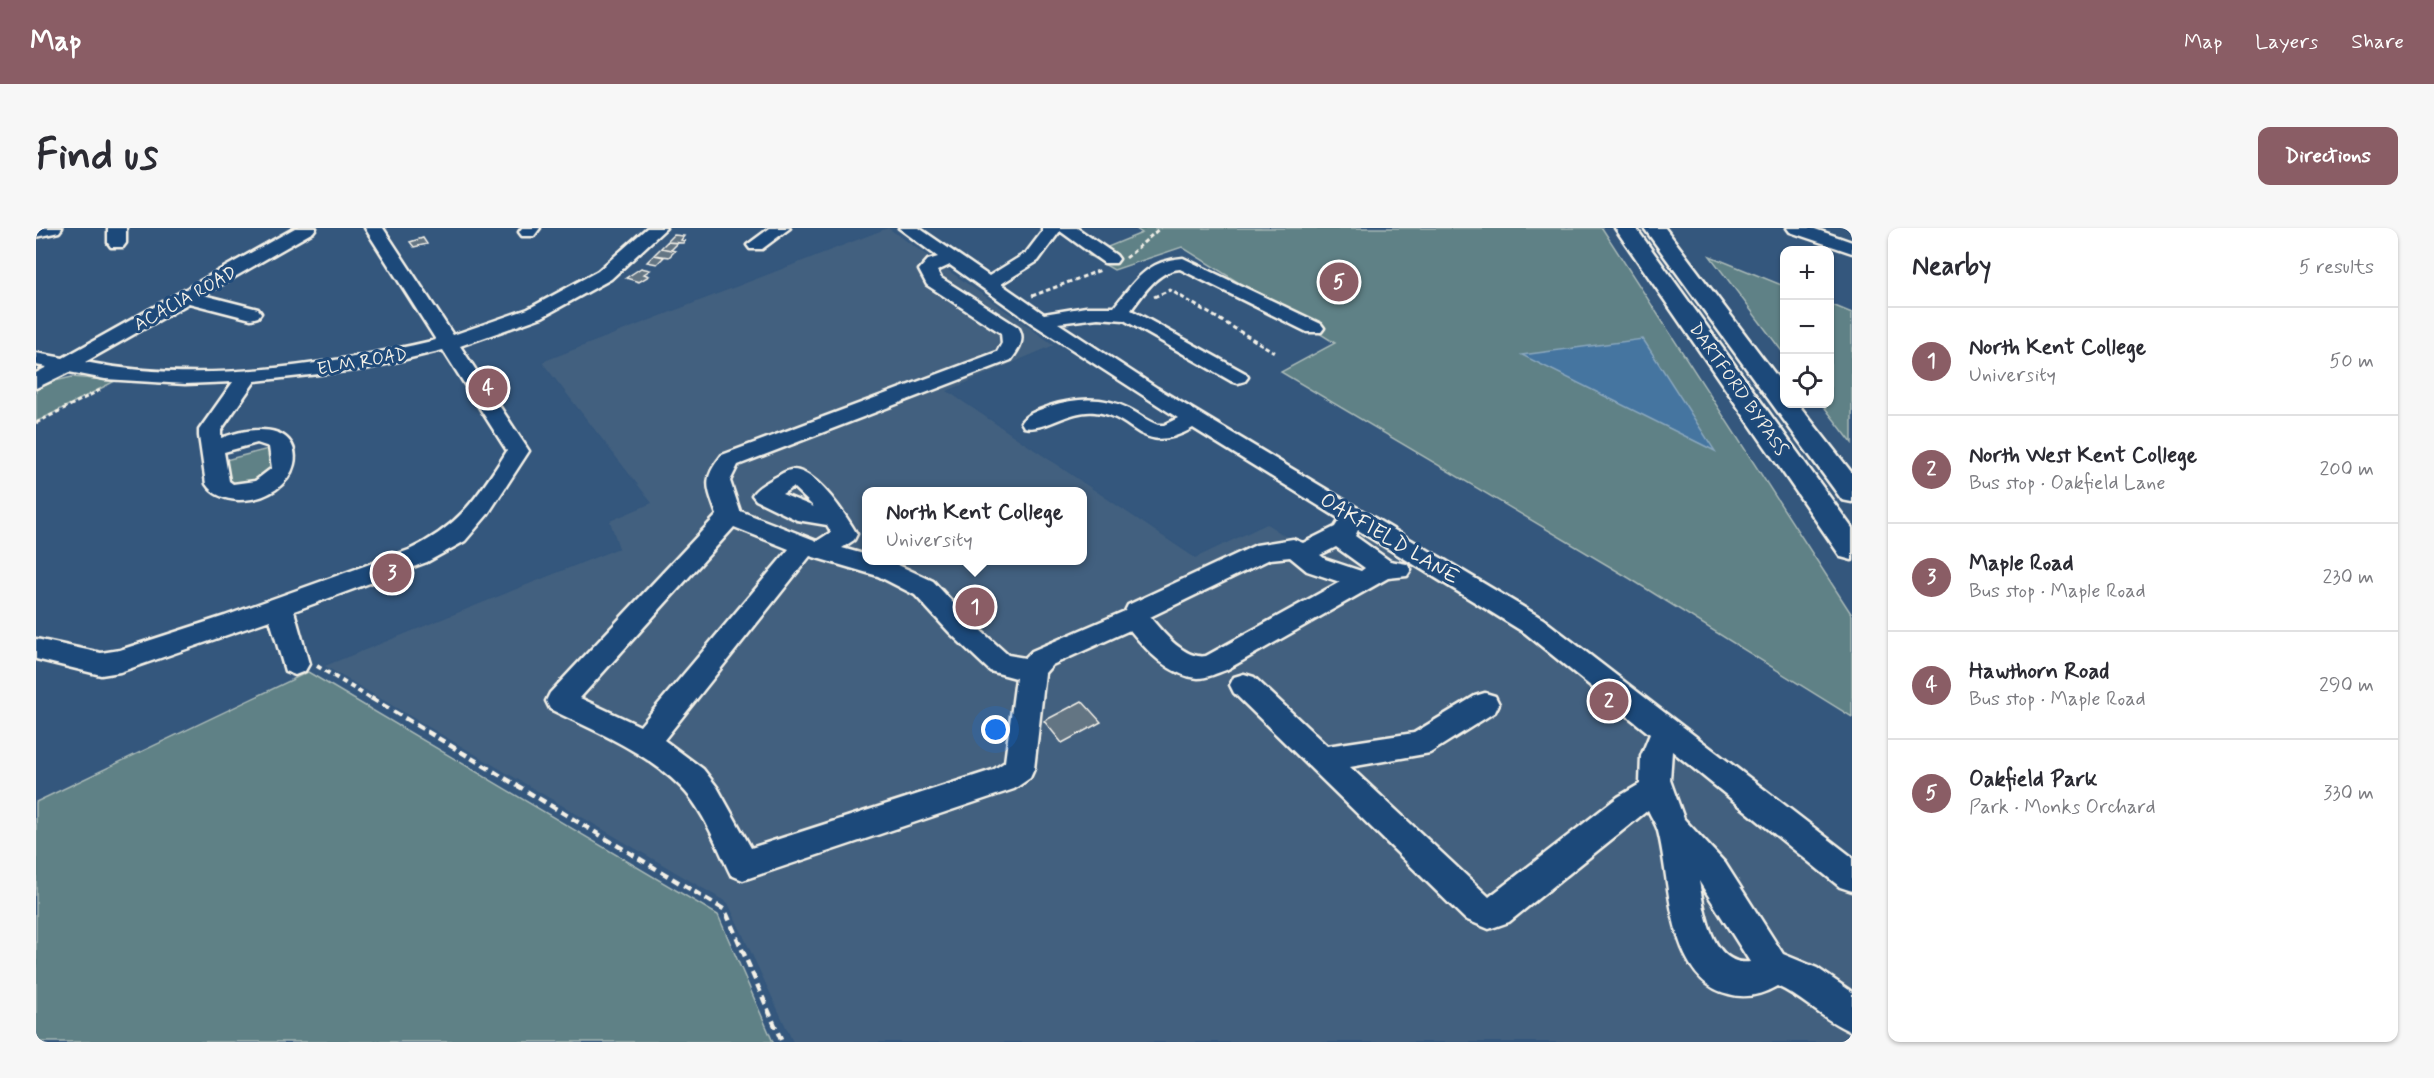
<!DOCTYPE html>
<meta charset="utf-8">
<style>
body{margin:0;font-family:Mynerve,sans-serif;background:#f7f7f7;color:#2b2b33}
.controls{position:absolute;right:18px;top:18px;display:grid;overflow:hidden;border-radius:12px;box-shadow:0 2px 4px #0004}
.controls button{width:54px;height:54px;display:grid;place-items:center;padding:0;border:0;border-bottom:2px solid #e1e1e2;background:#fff;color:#2b2b33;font:30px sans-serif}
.you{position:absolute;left:960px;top:502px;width:21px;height:21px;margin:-15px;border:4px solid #fff;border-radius:50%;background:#1a73e8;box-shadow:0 0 0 9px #1a73e833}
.badge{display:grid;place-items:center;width:39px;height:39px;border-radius:50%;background:#8a5d65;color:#fff;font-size:20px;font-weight:700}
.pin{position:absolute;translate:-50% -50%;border:3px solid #fff;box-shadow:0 2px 6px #0006}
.popup{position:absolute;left:826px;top:259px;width:225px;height:78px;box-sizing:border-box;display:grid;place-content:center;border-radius:12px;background:#fff;filter:drop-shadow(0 2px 4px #0005);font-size:20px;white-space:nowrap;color:#7c7c81}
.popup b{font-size:22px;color:#2b2b33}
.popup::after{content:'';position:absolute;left:50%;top:100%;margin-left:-12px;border:12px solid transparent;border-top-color:#fff}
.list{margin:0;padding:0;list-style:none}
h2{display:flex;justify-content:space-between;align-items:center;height:78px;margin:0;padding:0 24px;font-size:26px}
h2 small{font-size:20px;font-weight:400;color:#7c7c81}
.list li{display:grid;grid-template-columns:39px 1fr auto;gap:18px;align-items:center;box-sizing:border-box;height:108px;padding:0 24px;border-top:2px solid #e1e1e2}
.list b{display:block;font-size:22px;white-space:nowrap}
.list p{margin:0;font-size:20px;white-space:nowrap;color:#7c7c81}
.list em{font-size:20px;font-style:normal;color:#7c7c81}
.icon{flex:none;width:33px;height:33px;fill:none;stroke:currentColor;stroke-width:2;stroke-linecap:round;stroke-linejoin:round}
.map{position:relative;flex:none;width:1816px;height:814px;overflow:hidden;border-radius:12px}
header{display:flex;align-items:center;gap:36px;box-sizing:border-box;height:84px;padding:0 30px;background:#8a5d65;color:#fff}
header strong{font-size:28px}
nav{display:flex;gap:33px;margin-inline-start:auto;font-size:21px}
.intro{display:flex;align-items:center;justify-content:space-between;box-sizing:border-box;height:144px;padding:0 36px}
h1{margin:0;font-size:42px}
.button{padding:15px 27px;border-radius:12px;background:#8a5d65;color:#fff;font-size:21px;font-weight:700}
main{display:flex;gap:36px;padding:0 36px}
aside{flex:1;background:#fff;border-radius:12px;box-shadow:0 2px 4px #0004}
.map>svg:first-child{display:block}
</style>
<header>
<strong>Map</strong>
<nav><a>Map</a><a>Layers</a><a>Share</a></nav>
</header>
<div class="intro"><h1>Find us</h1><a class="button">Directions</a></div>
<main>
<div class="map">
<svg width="1816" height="814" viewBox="0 0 1816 814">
<rect width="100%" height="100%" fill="#34577d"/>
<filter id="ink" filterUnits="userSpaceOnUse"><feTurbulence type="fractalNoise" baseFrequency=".0167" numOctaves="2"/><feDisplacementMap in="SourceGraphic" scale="12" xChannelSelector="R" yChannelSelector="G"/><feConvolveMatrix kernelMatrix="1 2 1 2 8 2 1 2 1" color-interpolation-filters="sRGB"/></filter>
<g filter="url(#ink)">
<path fill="#42607f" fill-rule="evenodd" d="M852,0l166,117 -107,46 248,167 72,-34 31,21 43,-24 215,135 296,237v149h-1059l-65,-139 -403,-237 294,-118 -9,-27 42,-18 -110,-141zM831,264h216v68h-216z"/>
<path fill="#5e8186" stroke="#a9b9b7" stroke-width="1.5" d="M1099,0h467l250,387v102l-223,-139 -348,-206 54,-29 -153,-96 -68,23 -26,-15 54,-22z
M1674,28l74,30v68z
M1794,76l22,9v130l-30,-39h8z
M36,149l43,4 -79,41v-33l19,-8z
M240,219l-1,29 -44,13 -13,-27z
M272,444l410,243 55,127h-737v-240z"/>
<path fill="#4475a0" stroke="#8aa7bd" stroke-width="1.5" d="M1607,111l72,112 -193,-96z"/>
<path fill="#647483" stroke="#f4f1e8" stroke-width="1.5" d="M638,7l10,1 -3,4 4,1 -2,2 -16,-1z
M387,10l4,6 -13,3 -4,-5z
M631,14l11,1 -7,7 -10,-2z
M625,20l10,2 4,1 -6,6 -15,-2z
M618,27l10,2 -7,7 -10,-2z
M605,40l9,2 -6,4 5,2 -10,6 -13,-4z
M1046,473l19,21 -39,21 -18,-22z"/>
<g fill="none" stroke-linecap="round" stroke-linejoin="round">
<defs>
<path id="minor" d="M0,0h26l-3,4 -23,5z
M72,0h18v15l-3,4h-12l-3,-4z
M259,0h21l-3,4 -110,63 55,14 3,4 -3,4 -7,2 -62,-16 -104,59c114,23 240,4 351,-22l-71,-112h18l70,107 75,-26 70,-38 49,-43h19l-55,51 -69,38 -82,29 69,105 -41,63 -23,27 -38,21 -133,49 15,53 -4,7 -10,4 -10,-4 -15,-51 -150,52 -19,3 -65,-16v-20l65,14 19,-3 105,-34 184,-66c47,-22 65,-48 93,-91l5,-8 -64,-101 -78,19 -110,12 -34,49v8c12,-4 24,-8 37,-8 59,-2 43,71 -20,70 -13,-1 -25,-5 -32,-16l-7,-48v-6l34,-48 -48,2 -80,-5 -36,-7 -33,16v-15l11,-6 -11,-2v-12l27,5zM221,215l12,4 3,21 -17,13 -22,3 -4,-3 -5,-29z
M486,0h18l-6,8h-12l-3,-4z
M734,0h20l-28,21h-12l-3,-4z
M863,0h20l70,48 37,-23 16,-21v-4h35l39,27 3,4 -3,4h-12l-44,-32 -22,30 -37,23 43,30 42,-7h28c22,-27 32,-46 69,-49l138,66 3,4 -3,4h-14l-127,-63c-23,2 -36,24 -49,41l114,63 3,4 -3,4 -7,2 -7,-2 -107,-61 -26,-2 -40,5 99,65 386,231 309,238v34l-12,-4 -168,-136 -2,29 14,39 41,44 58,91 34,14 35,24v40c-28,-11 -48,-34 -75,-46 -16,9 -31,13 -48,8 -62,-14 -58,-114 -71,-163 -2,-7 -7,-14 -10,-21l-139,112 -20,7 -24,-10 -231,-226 -4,-8 4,-8 10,-3 10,3 73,69 87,-13 61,-37 10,-3 10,3 4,8 -4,8 -65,41 -80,14 139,130 129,-100 22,-13 1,-28 9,-22 -125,-101 -167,-103 -3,6 35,25 17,3 4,6 -4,6 -19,2 -162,92c-9,3 -19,8 -28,8 -28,-2 -51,-27 -68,-48l-78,35 -7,8 -11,96 -4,9 -16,11 -271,91 -12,-5c-14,-28 -27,-65 -50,-88 -36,-36 -86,-56 -131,-78l-4,-8 4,-8 167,-178c-10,-29 -15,-35 5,-60l275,-103 5,-9 -1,-10 -74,-48 -8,-15 9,-10 10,-3zM914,37l83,59 145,94 -14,7h-6c-11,-4 -19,-11 -29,-16 -25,-13 -53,-11 -79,-3 -10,4 -23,7 -29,16l3,5c20,5 45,-18 71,-15 42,4 44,46 98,16l147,91 -5,8 -32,16 -10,-4 -37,6 -128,60 -3,6 -93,40 -7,7 -17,-3 -40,-36 -35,-38 -37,-17 -11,-4h-18v-5l-25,-7 12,-8 3,-6c-11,-18 -41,-66 -66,-64 -6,1 -11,5 -17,8 -8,5 -17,9 -22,17l4,5 41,20 30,5 4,7 -14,9 -77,-30 -10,-30 8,-16 273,-105c8,-11 15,-21 7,-33l-77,-49 -4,-7zM757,259l21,20 -32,-13zM698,299l55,22 -149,177 -60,-28zM1300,319l29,21 -4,3 -36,-12 -5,-4zM774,328l68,20 37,19 35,38 40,38 26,7 -11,84 -12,8 -242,78 -34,-61 -14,-18 -39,-29zM1254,329l17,14 33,11 -134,74c-21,4 -44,-24 -56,-39l120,-58zM1663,653l51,81c-39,5 -46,-53 -51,-81z
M1751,0h25l40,14v11l-62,-21z"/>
<path id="highway" d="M1579,0h21l216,300v32l-11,-3z
M1608,0h21l119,158v18h14l54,69v29l-10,-2z"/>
</defs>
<use href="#minor" stroke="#f4f1e8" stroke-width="5"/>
<use href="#highway" stroke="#f4f1e8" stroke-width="5"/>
<path stroke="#f4f1e8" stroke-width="3" stroke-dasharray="4.5 3" stroke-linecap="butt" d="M1090,30l34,-30
M996,68l69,-26
M1118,69l16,-7 106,63
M0,195l66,-34"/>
<path stroke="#f4f1e8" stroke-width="4" stroke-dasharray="5 4.5" stroke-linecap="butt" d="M281,438l56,34"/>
<path stroke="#f4f1e8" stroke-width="4.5" stroke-dasharray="8 5" stroke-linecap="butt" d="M335,470l354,212 57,132"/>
<use href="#minor" fill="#1f4a7a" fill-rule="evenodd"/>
<use href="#highway" fill="#1f4a7a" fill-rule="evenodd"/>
</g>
</g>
<g text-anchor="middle" stroke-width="6" stroke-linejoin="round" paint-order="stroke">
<g font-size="18" fill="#f4f1e8" stroke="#1f4a7a">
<text transform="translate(149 70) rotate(-29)" y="6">ACACIA ROAD</text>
<text transform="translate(326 133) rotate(-10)" y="6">ELM ROAD</text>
<text transform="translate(1703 161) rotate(55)" y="6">DARTFORD BYPASS</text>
</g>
<g font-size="21" fill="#f4f1e8" stroke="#1f4a7a">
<text transform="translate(1354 310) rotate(31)" y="7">OAKFIELD LANE</text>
</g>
</g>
</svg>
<div class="controls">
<button>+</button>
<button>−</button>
<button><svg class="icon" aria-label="locate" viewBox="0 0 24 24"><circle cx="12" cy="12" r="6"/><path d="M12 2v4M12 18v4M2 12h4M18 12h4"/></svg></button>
</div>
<div class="you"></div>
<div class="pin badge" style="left:939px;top:379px">1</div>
<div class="popup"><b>North Kent College</b>University</div>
<div class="pin badge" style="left:1573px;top:473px">2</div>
<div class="pin badge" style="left:356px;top:345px">3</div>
<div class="pin badge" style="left:452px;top:160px">4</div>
<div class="pin badge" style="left:1303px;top:54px">5</div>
</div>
<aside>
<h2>Nearby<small>5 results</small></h2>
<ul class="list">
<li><span class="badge">1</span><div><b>North Kent College</b><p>University</p></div><em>50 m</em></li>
<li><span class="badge">2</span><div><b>North West Kent College</b><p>Bus stop · Oakfield Lane</p></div><em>200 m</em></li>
<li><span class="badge">3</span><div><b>Maple Road</b><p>Bus stop · Maple Road</p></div><em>230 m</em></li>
<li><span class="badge">4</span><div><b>Hawthorn Road</b><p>Bus stop · Maple Road</p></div><em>290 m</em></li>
<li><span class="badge">5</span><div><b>Oakfield Park</b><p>Park · Monks Orchard</p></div><em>330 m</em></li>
</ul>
</aside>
</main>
